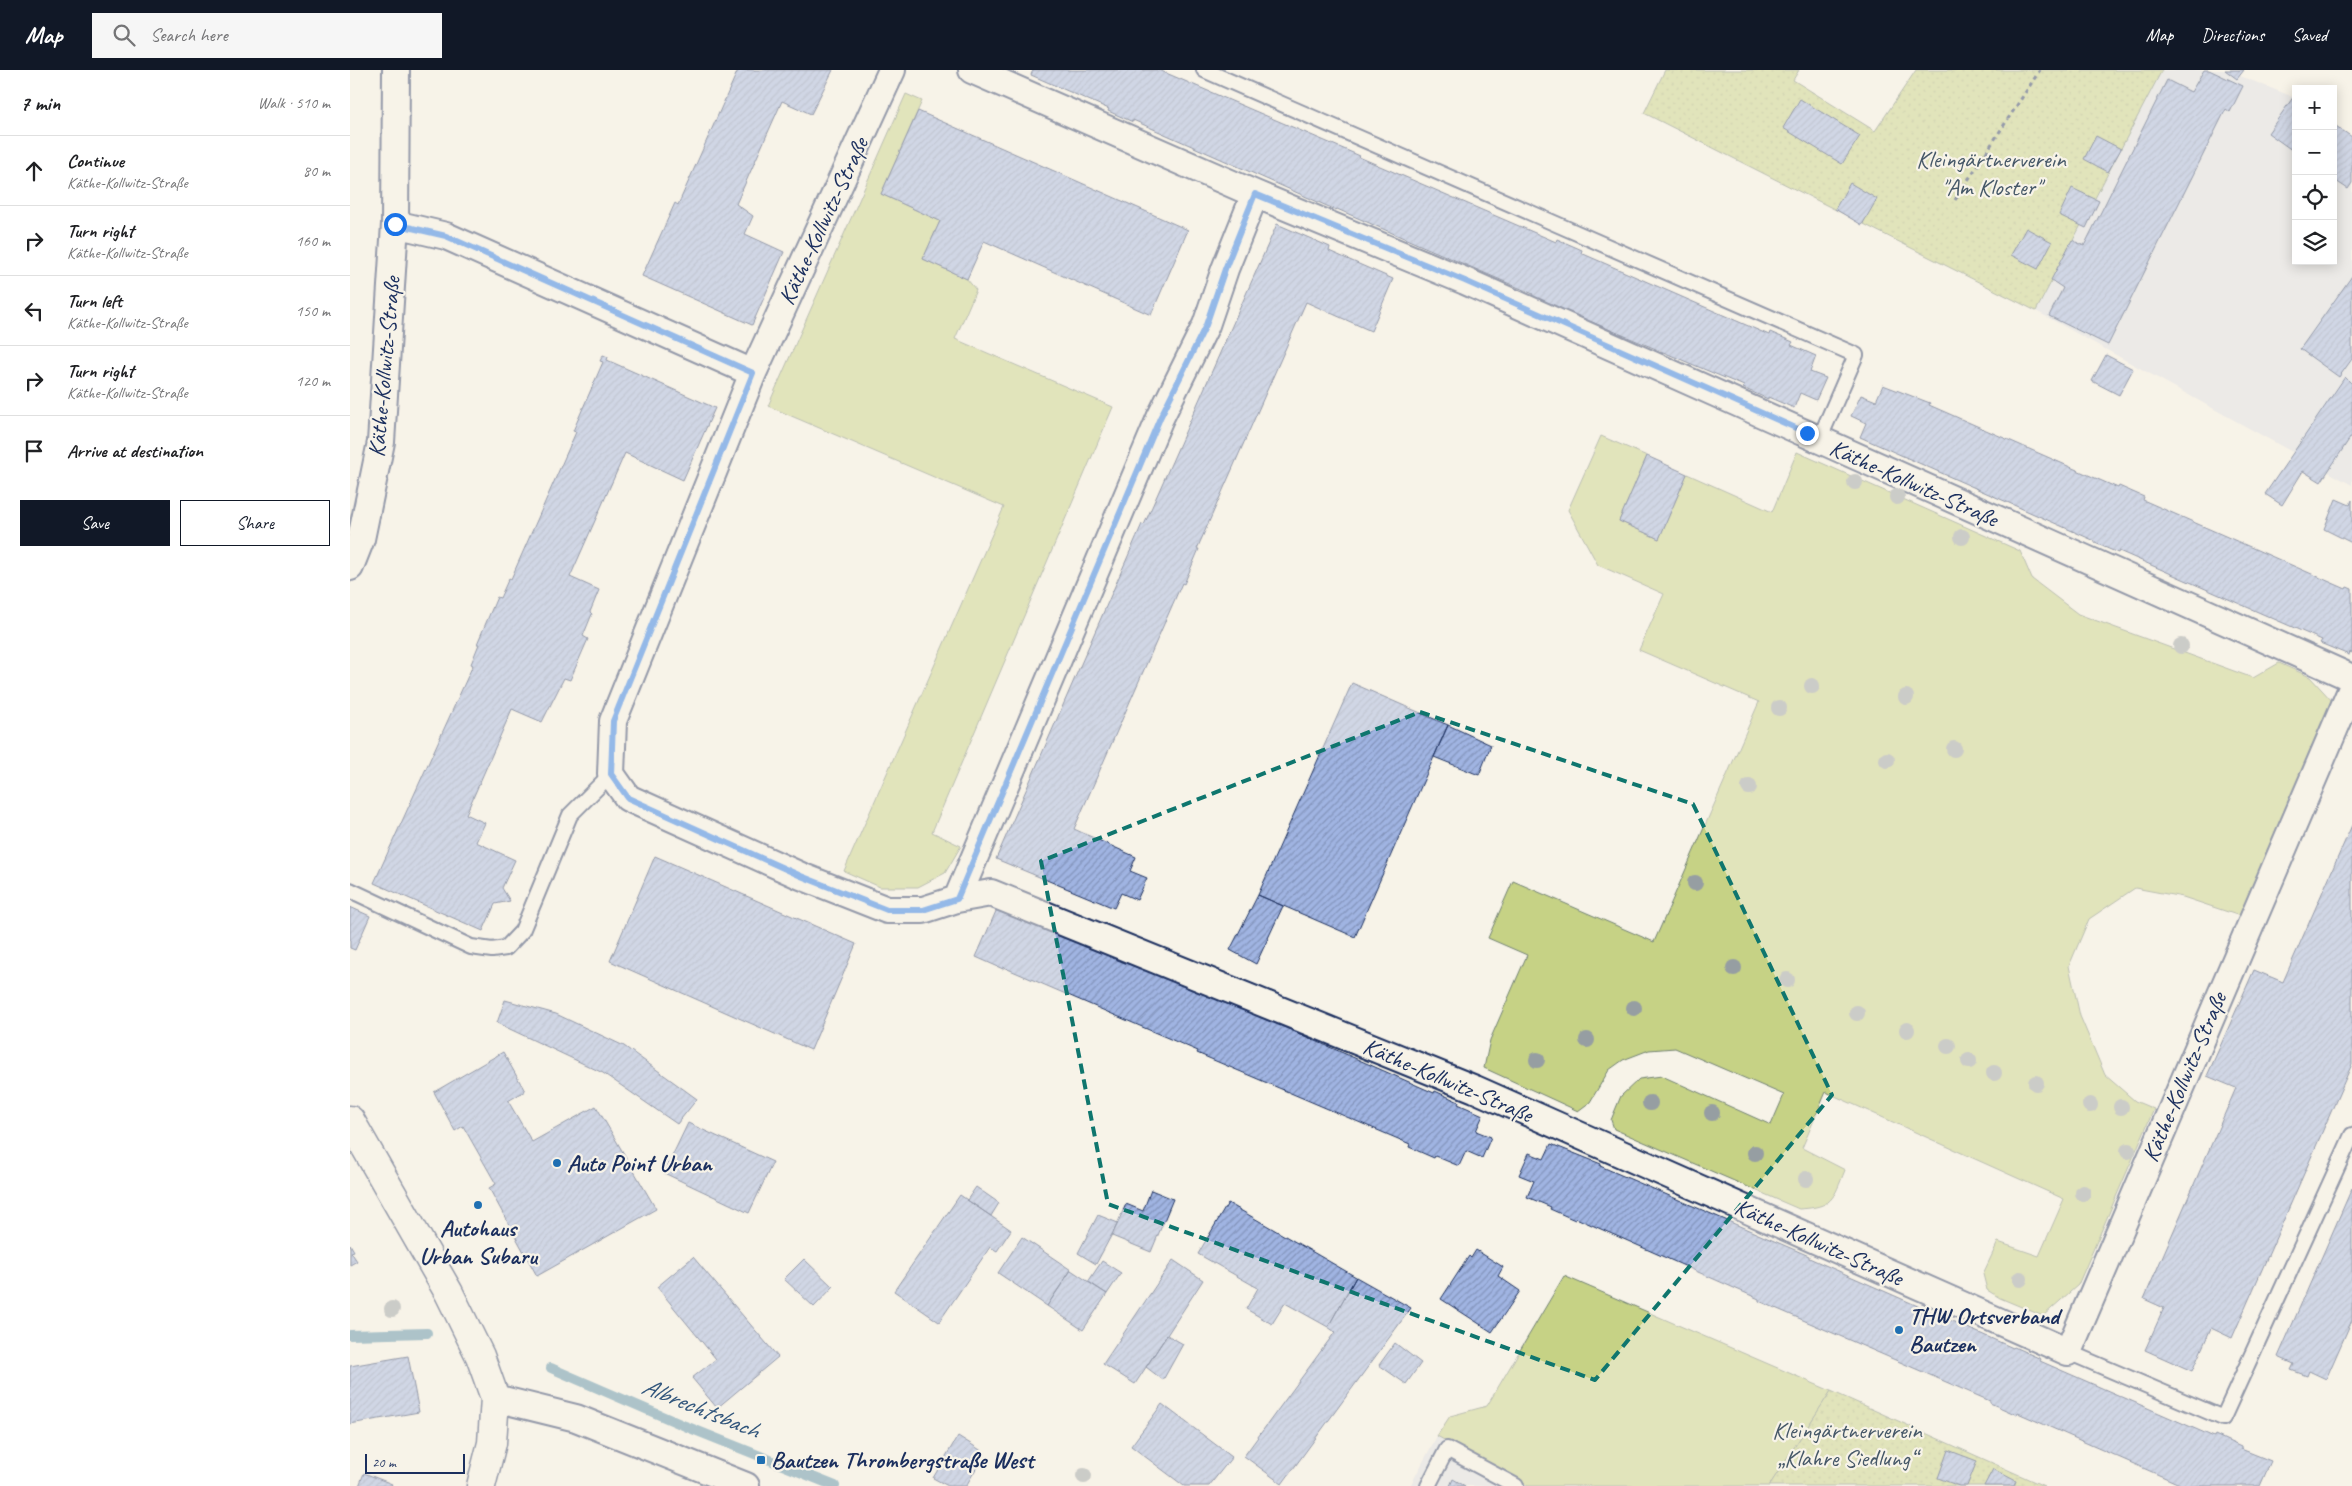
<!DOCTYPE html>
<meta charset="utf-8">
<style>
body{margin:0;font-family:Caveat,sans-serif;background:#f6f6f6;color:#202124}
.controls{position:absolute;right:15px;top:15px;display:grid;overflow:hidden;border-radius:0px;box-shadow:0 2px 12px #0003}
.controls button{width:45px;height:45px;display:grid;place-items:center;padding:0;border:0;border-bottom:1px solid #e0e0e0;background:#fff;color:#202124;font:25px sans-serif}
.scale{position:absolute;left:15px;bottom:12px;width:100px;box-sizing:border-box;padding-left:5px;border:2px solid #1b2f5e;border-top:0;font-size:14px;line-height:18px;white-space:nowrap;color:#1b2f5e;-webkit-text-stroke:4px #f7f3e8;paint-order:stroke}
.stop{position:absolute;width:15px;height:15px;margin:-11px;border:4px solid #1a73e8;border-radius:50%;background:#fff}
.stop.end{background:#1a73e8;border-color:#fff;box-shadow:0 1px 5px #0008}
.list{margin:0;padding:0;list-style:none}
h2{display:flex;justify-content:space-between;align-items:center;height:65px;margin:0;padding:0 20px;font-size:21px}
h2 small{font-size:16px;font-weight:400;color:#757577}
.list li{display:grid;grid-template-columns:32px 1fr auto;gap:15px;align-items:center;box-sizing:border-box;height:70px;padding:0 20px;border-top:1px solid #e0e0e0}
.list b{display:block;font-size:19px;white-space:nowrap}
.list p{margin:0;font-size:16px;white-space:nowrap;color:#757577}
.list em{font-size:16px;font-style:normal;color:#757577}
.actions{display:flex;gap:10px;padding:15px 20px}
.actions a{flex:1;padding:11px 0;border:1px solid #111827;border-radius:0px;text-align:center;font-size:18px;color:#111827}
.actions .main{background:#111827;color:#fff}
.icon{flex:none;width:28px;height:28px;fill:none;stroke:currentColor;stroke-width:2;stroke-linecap:round;stroke-linejoin:round}
.map{position:relative;flex:none;width:2002px;height:1416px;overflow:hidden}
header{display:flex;align-items:center;gap:30px;box-sizing:border-box;height:70px;padding:0 25px;background:#111827;color:#fff}
header strong{font-size:24px}
nav{display:flex;gap:28px;margin-inline-start:auto;font-size:18px}
.search{width:350px;height:45px;background:#f6f6f6;display:flex;align-items:center;gap:12px;box-sizing:border-box;padding:0 18px;border-radius:0px;color:#757577;font-size:19px}
main{display:flex}
aside{flex:1;background:#fff}
.map>svg:first-child{display:block}
</style>
<header>
<strong>Map</strong>
<div class="search"><svg class="icon" aria-label="search" viewBox="0 0 24 24"><circle cx="10" cy="10" r="6"/><path d="M15 15l6 6"/></svg>Search here</div>
<nav><a>Map</a><a>Directions</a><a>Saved</a></nav>
</header>
<main>
<aside>
<h2>7 min<small>Walk · 510 m</small></h2>
<ul class="list">
<li><svg class="icon" aria-label="ahead" viewBox="0 0 24 24"><path d="M12 20V5M6 11l6-6 6 6"/></svg><div><b>Continue</b><p>Käthe-Kollwitz-Straße</p></div><em>80 m</em></li>
<li><svg class="icon" aria-label="right" viewBox="0 0 24 24"><path d="M7 20v-9h11M14 6l5 5-5 5"/></svg><div><b>Turn right</b><p>Käthe-Kollwitz-Straße</p></div><em>160 m</em></li>
<li><svg class="icon" aria-label="left" viewBox="0 0 24 24"><path d="M17 20v-9H6M10 6l-5 5 5 5"/></svg><div><b>Turn left</b><p>Käthe-Kollwitz-Straße</p></div><em>150 m</em></li>
<li><svg class="icon" aria-label="right" viewBox="0 0 24 24"><path d="M7 20v-9h11M14 6l5 5-5 5"/></svg><div><b>Turn right</b><p>Käthe-Kollwitz-Straße</p></div><em>120 m</em></li>
<li><svg class="icon" aria-label="arrive" viewBox="0 0 24 24"><path d="M6 21V4h12l-3 4 3 4H6"/></svg><div><b>Arrive at destination</b></div></li>
</ul>
<div class="actions"><a class="main">Save</a><a>Share</a></div>
</aside>
<div class="map">
<svg width="2002" height="1416" viewBox="0 0 2002 1416">
<defs>
<pattern id="park-dots" width="8" height="8" patternUnits="userSpaceOnUse" patternTransform="scale(1.25)"><rect width="8" height="8" fill="#c6d285"/><path d="M2 2h.1M6 6h.1" fill="none" stroke="#aab575" stroke-width="1.8" stroke-linecap="round"/></pattern>
<pattern id="building-hatch" width="6" height="6" patternUnits="userSpaceOnUse" patternTransform="scale(1.25)"><rect width="6" height="6" fill="#a0b4e2"/><path d="M-1 1l2-2M0 6l6-6M5 7l2-2" fill="none" stroke="#8293ba"/></pattern>
</defs>
<rect width="100%" height="100%" fill="#f7f3e8"/>
<filter id="ink" filterUnits="userSpaceOnUse"><feTurbulence type="fractalNoise" baseFrequency=".02" numOctaves="2"/><feDisplacementMap in="SourceGraphic" scale="10" xChannelSelector="R" yChannelSelector="G"/><feConvolveMatrix kernelMatrix="1 2 1 2 8 2 1 2 1" color-interpolation-filters="sRGB"/></filter>
<g filter="url(#ink)">
<path fill="#dde0e6" d="M1811,0h64l71,28v163h37v-137l19,13v348l-316,-174z
M1087,1366l90,50h-117z"/>
<path fill="#c6d285" stroke="#708072" d="M556,24l16,7 -41,93 59,27 -17,38 44,20 9,11 -21,49 158,68 -181,425 29,14 -16,27 -27,14h-38l-36,-16 160,-364 -236,-101z
M1251,366l46,20 -28,65 40,18 28,-65 85,38 25,-60 223,99 12,28 46,35 175,64 26,-15 31,14 23,25 -93,214 -57,-19 -48,-9 -46,31 -20,47 11,50 25,59 30,26 19,8 -76,176 -35,31 -43,-18 -13,-8 -4,-16 15,-32 41,14 25,-57 -238,-107 -24,56 43,22c-12,30 -12,37 -46,39l-185,-80 -3,-9 10,-24 18,-17 23,-3 109,49 13,-30 -109,-47 -26,2 -26,10 -14,10 -19,32 -12,9 -94,-43 6,-28 37,-85 -39,-17 25,-57 141,61 105,-240 -120,-52 25,-56 -66,-29 -30,-55z
M1214,1206l267,115 -62,95h-241l-91,-50 13,-20 37,-10z"/>
<path fill="url(#park-dots)" stroke="#708072" d="M1315,0h134l-6,10 82,51 41,-61h246l-126,241 -392,-198z
M1481,1321l213,95h-275z"/>
<g fill="none" stroke-linecap="round" stroke-linejoin="round">
<path stroke="#538ba5" stroke-width="10" d="M0,1265l77,-2
M201,1298l134,58 150,60"/>
</g>
<path fill="url(#building-hatch)" stroke="#1b2f5e" d="M388,0h95l-22,44 -29,-13 -46,103 17,12 -8,18 39,18 -32,73 -110,-49 33,-73 3,2z
M683,0h126l201,86 -1,1 197,85 1,-3 25,11 -1,3 188,82 1,-3 23,10 -2,3 25,11 -6,16 16,6 -10,22 -16,-7 -6,15 -26,-11v2l-25,-11 1,-2 -212,-89 1,-3 -196,-85 -1,1 -203,-90v2l-25,-11 1,-2 -78,-34z
M1854,0h5l34,16 -13,26 -4,-3 -118,236 -59,-29 14,-28 -12,-8 21,-40 12,6 83,-166 24,12z
M1875,0h19l-7,9z
M1944,26l2,2v55l-28,-20z
M1450,29l60,37 -18,28 -59,-36z
M568,41l270,119 -37,85 -167,-74 -17,38 -44,-20 17,-38 -59,-27z
M1983,54l19,13v46l-4,6 -15,-10z
M1746,66l25,13 -13,23 -24,-13z
M1500,113l27,16 -15,26 -27,-16z
M1722,118l27,13 -13,27 -27,-13z
M927,154l53,23 -1,4 64,28 -22,52 -65,-29 -109,247h2l-15,35 -2,-1 -108,246 62,28 -6,14 17,7 -10,22 -16,-7 -7,15 -118,-49 146,-335 2,1z
M1676,158l26,14 -14,27 -27,-14z
M2002,206v83l-13,18 -39,-28z
M253,285l5,2 -1,3 108,48 -32,72 -58,-27 -55,124 29,13 -9,22 2,2 -9,22 5,3 -18,41 -6,-2 -22,44 -30,-13 -46,105 19,9 -9,19 39,18 -13,28 8,13 -15,3 -12,27 -109,-48 99,-218 -2,-1 8,-20h-2l20,-47 3,1 9,-20 2,1 65,-147 -3,-1 30,-69 -3,-1z
M1756,285l27,14 -14,26 -27,-14z
M1995,307l7,7v51l-31,47 -18,-11 -21,34 -17,-11z
M1533,315l47,18 -1,2 189,83 1,-2 25,11 -1,3 203,89 1,-2 5,2v64l-2,-1 -1,3 -29,-12 2,-3 -203,-89 -1,2 -23,-10v-2l-235,-104 6,-14 -15,-7 10,-21 15,6z
M1297,386l40,18 -28,65 -40,-18z
M1986,429l14,6 2,-5v43l-28,-14z
M1002,613l96,42 -93,212 -97,-42z
M1098,655l43,20 -12,30 -45,-18z
M2002,755v239l-120,274 -21,-10 -19,43 -47,-21 19,-42 -20,-9 92,-211 -29,-12 47,-106 29,12z
M305,786l201,88 -45,106 -201,-89z
M908,825l25,11 -27,58 -26,-14z
M650,832l434,191 1,-2 24,11 -1,2 25,11 -7,16 15,6 -9,21 -16,-7 -7,15 -24,-10 -1,2 -25,-11 1,-3 -213,-91 1,-2 -195,-84v2l-27,-12z
M0,837l20,9 -15,34 -5,-2z
M155,930l51,14 68,32 73,53 -20,25 -74,-51 -106,-50z
M153,982l22,39 -17,10 24,41 64,-36 60,103 -119,67 -48,-88 7,-4 -33,-58 -8,5 -21,-39z
M338,1053l85,39 -24,51 -85,-40z
M1201,1074l50,20 -1,2 209,90v2l204,90 1,-1 27,12 -1,2 174,76 1,-2 26,12v2l30,12 -11,25h-76l-166,-73 -1,2 -27,-12v-2l-231,-100v-2l-183,-81 -1,2 -25,-11 1,-2 -24,-10 7,-16 -15,-6 10,-22 15,6z
M626,1117l23,16 -8,13 -24,-16z
M2002,1118v132l-26,59 -17,-8 -2,5 -16,-6 3,-6 -16,-7z
M801,1120l22,9 -22,53 -39,-16 14,-32 17,7z
M610,1125l51,35 -14,21 -7,-4 -51,75 -45,-31z
M878,1133l128,74 -28,50 -43,-24 -13,21 -26,-15 12,-21 -60,-34z
M748,1145l20,8 -22,41 -18,-11z
M672,1167l49,33 -24,36 -49,-33z
M0,1174l4,7 -3,1 6,9 -7,4z
M1126,1180l27,17 -5,9 22,15 -28,41 -51,-33 28,-43 2,2z
M343,1187l85,100 -61,51 -25,-30 24,-19 -59,-72z
M454,1189l29,28 -19,20 -30,-28z
M823,1190l30,20 -68,104 -32,-20z
M752,1191l19,12 -14,21 -19,-12z
M721,1200l36,24 -24,36 -36,-24z
M1006,1207l55,31 -129,176 -38,-28 91,-124 -7,-5z
M817,1265l16,9 -20,36 -17,-13z
M1045,1273l26,20 -15,21 -27,-19z
M58,1286l11,56 -69,12v-58z
M812,1334l70,53 -23,29h-25l-53,-40z
M608,1366l27,17 -19,33h-18l-15,-8z
M1598,1380l29,11 -10,25h-8l-21,-8z
M1643,1399l23,12 -2,5h-30z
M14,1403l28,11 -1,2h-32z
M1103,1409l12,7h-15z"/>
<g fill="none" stroke-linecap="round" stroke-linejoin="round">
<defs>
<path id="lane" d="M854,0l652,285 -37,85
M0,820l121,57 21,3 14,-2 16,-17 48,-116 41,-41
M1718,1282l155,66 129,-283
M1078,1416l19,-37 69,37"/>
<path id="street" d="M622,0l283,124 210,87 887,397
M45,154l51,12 307,137 139,-303
M403,303l-140,348 -2,53 17,24 173,78 86,34h36l34,-11 203,-481 46,-93 19,-56 30,-75
M0,497l11,-28 20,-97 14,-218 1,-154
M607,829l34,-6 484,196 593,263 284,-664
M145,1328l81,20 170,68"/>
<path id="secondary" d="M0,1050l99,173 31,63 15,42 -3,45 -11,43"/>
</defs>
<use href="#lane" stroke="#1b2f5e" stroke-width="18"/>
<use href="#street" stroke="#1b2f5e" stroke-width="30"/>
<use href="#secondary" stroke="#1b2f5e" stroke-width="31"/>
<path stroke="#1b2f5e" stroke-width="3" stroke-dasharray="4 4" stroke-linecap="butt" d="M1605,130l85,-130"/>
<use href="#lane" stroke="#f7f3e8" stroke-width="14"/>
<use href="#street" stroke="#f7f3e8" stroke-width="26"/>
<use href="#secondary" stroke="#f7f3e8" stroke-width="28"/>
</g>
<g fill="#969ea2">
<circle cx="1505" cy="412" r="8"/>
<circle cx="1547" cy="427" r="8"/>
<circle cx="1612" cy="467" r="8"/>
<circle cx="1831" cy="576" r="8"/>
<circle cx="1462" cy="616" r="8"/>
<circle cx="1556" cy="627" r="8"/>
<circle cx="1429" cy="638" r="8"/>
<circle cx="1604" cy="679" r="8"/>
<circle cx="1537" cy="690" r="8"/>
<circle cx="1399" cy="717" r="8"/>
<circle cx="1345" cy="813" r="8"/>
<circle cx="1384" cy="898" r="8"/>
<circle cx="1437" cy="910" r="8"/>
<circle cx="1284" cy="938" r="8"/>
<circle cx="1507" cy="943" r="8"/>
<circle cx="1557" cy="960" r="8"/>
<circle cx="1237" cy="970" r="8"/>
<circle cx="1598" cy="976" r="8"/>
<circle cx="1187" cy="990" r="8"/>
<circle cx="1619" cy="991" r="8"/>
<circle cx="1644" cy="1003" r="8"/>
<circle cx="1686" cy="1013" r="8"/>
<circle cx="1300" cy="1033" r="8"/>
<circle cx="1740" cy="1035" r="8"/>
<circle cx="1771" cy="1037" r="8"/>
<circle cx="1362" cy="1043" r="8"/>
<circle cx="1778" cy="1081" r="8"/>
<circle cx="1405" cy="1083" r="8"/>
<circle cx="1456" cy="1109" r="8"/>
<circle cx="1733" cy="1123" r="8"/>
<circle cx="1670" cy="1209" r="8"/>
<circle cx="42" cy="1239" r="8"/>
<circle cx="734" cy="1406" r="8"/>
</g>
</g>
<g fill="none" stroke-linecap="round" stroke-linejoin="round" filter="url(#ink)">
<path stroke="#1a73e8" stroke-width="6" d="M45,154l51,12 307,137 -140,348 -2,53 17,24 173,78 86,34h36l34,-11 203,-481 46,-93 19,-56 30,-75 210,87 342,152"/>
</g>
<path d="M0 0H2002V1416H0ZM1070,642l273,92 139,291 -237,285 -487,-176 -67,-343z" fill="#f7f3e8" fill-opacity=".55" fill-rule="evenodd"/>
<path fill="none" stroke="#0f766e" stroke-width="4" stroke-dasharray="10 6" stroke-linejoin="round" d="M1070,642l273,92 139,291 -237,285 -487,-176 -67,-343z"/>
<g fill="#1f6fb2" stroke="#f7f3e8" stroke-width="2">
<circle cx="207" cy="1093" r="5"/>
<circle cx="128" cy="1135" r="5"/>
<circle cx="1549" cy="1260" r="5"/>
<rect x="406" y="1385" width="10" height="10" rx="2.5"/>
</g>
<g text-anchor="middle" stroke-width="4.5" stroke-linejoin="round" paint-order="stroke">
<g font-size="24" fill="#465868" stroke="#f7f3e8">
<text x="1641" y="97">Kleingärtnerverein<tspan x="1641" dy="28">"Am Kloster"</tspan></text>
<text x="1497" y="1368">Kleingärtnerverein<tspan x="1497" dy="28">„Klahre Siedlung“</tspan></text>
</g>
<g font-size="24" fill="#1b2f5e" stroke="#f7f3e8">
<text transform="translate(473 151) rotate(-65)" y="8">Käthe-Kollwitz-Straße</text>
<text transform="translate(34 297) rotate(-85)" y="8">Käthe-Kollwitz-Straße</text>
<text transform="translate(1564 413) rotate(24)" y="8">Käthe-Kollwitz-Straße</text>
<text transform="translate(1834 1007) rotate(-67)" y="8">Käthe-Kollwitz-Straße</text>
<text transform="translate(1098 1010) rotate(23)" y="8">Käthe-Kollwitz-Straße</text>
<text transform="translate(1469 1172) rotate(24)" y="8">Käthe-Kollwitz-Straße</text>
</g>
<g font-size="24" font-weight="bold" fill="#1b2f5e" stroke="#f7f3e8" text-anchor="start">
<text x="217" y="1101">Auto Point Urban</text>
<text x="128" y="1166" text-anchor="middle">Autohaus<tspan x="128" dy="28">Urban Subaru</tspan></text>
<text x="1559" y="1254">THW Ortsverband<tspan x="1559" dy="28">Bautzen</tspan></text>
<text x="421" y="1398">Bautzen Thrombergstraße West</text>
</g>
<g font-size="25" font-style="italic" fill="#32567c" stroke="#f7f3e8">
<text transform="translate(351 1337) rotate(22)" y="9">Albrechtsbach</text>
</g>
</g>
</svg>
<div class="controls">
<button>+</button>
<button>−</button>
<button><svg class="icon" aria-label="locate" viewBox="0 0 24 24"><circle cx="12" cy="12" r="6"/><path d="M12 2v4M12 18v4M2 12h4M18 12h4"/></svg></button>
<button><svg class="icon" aria-label="layers" viewBox="0 0 24 24"><path d="M12 4l9 5-9 5-9-5zM3 14l9 5 9-5"/></svg></button>
</div>
<div class="scale">20 m</div>
<div class="stop" style="left:45px;top:154px"></div>
<div class="stop end" style="left:1457px;top:363px"></div>
</div>
</main>
